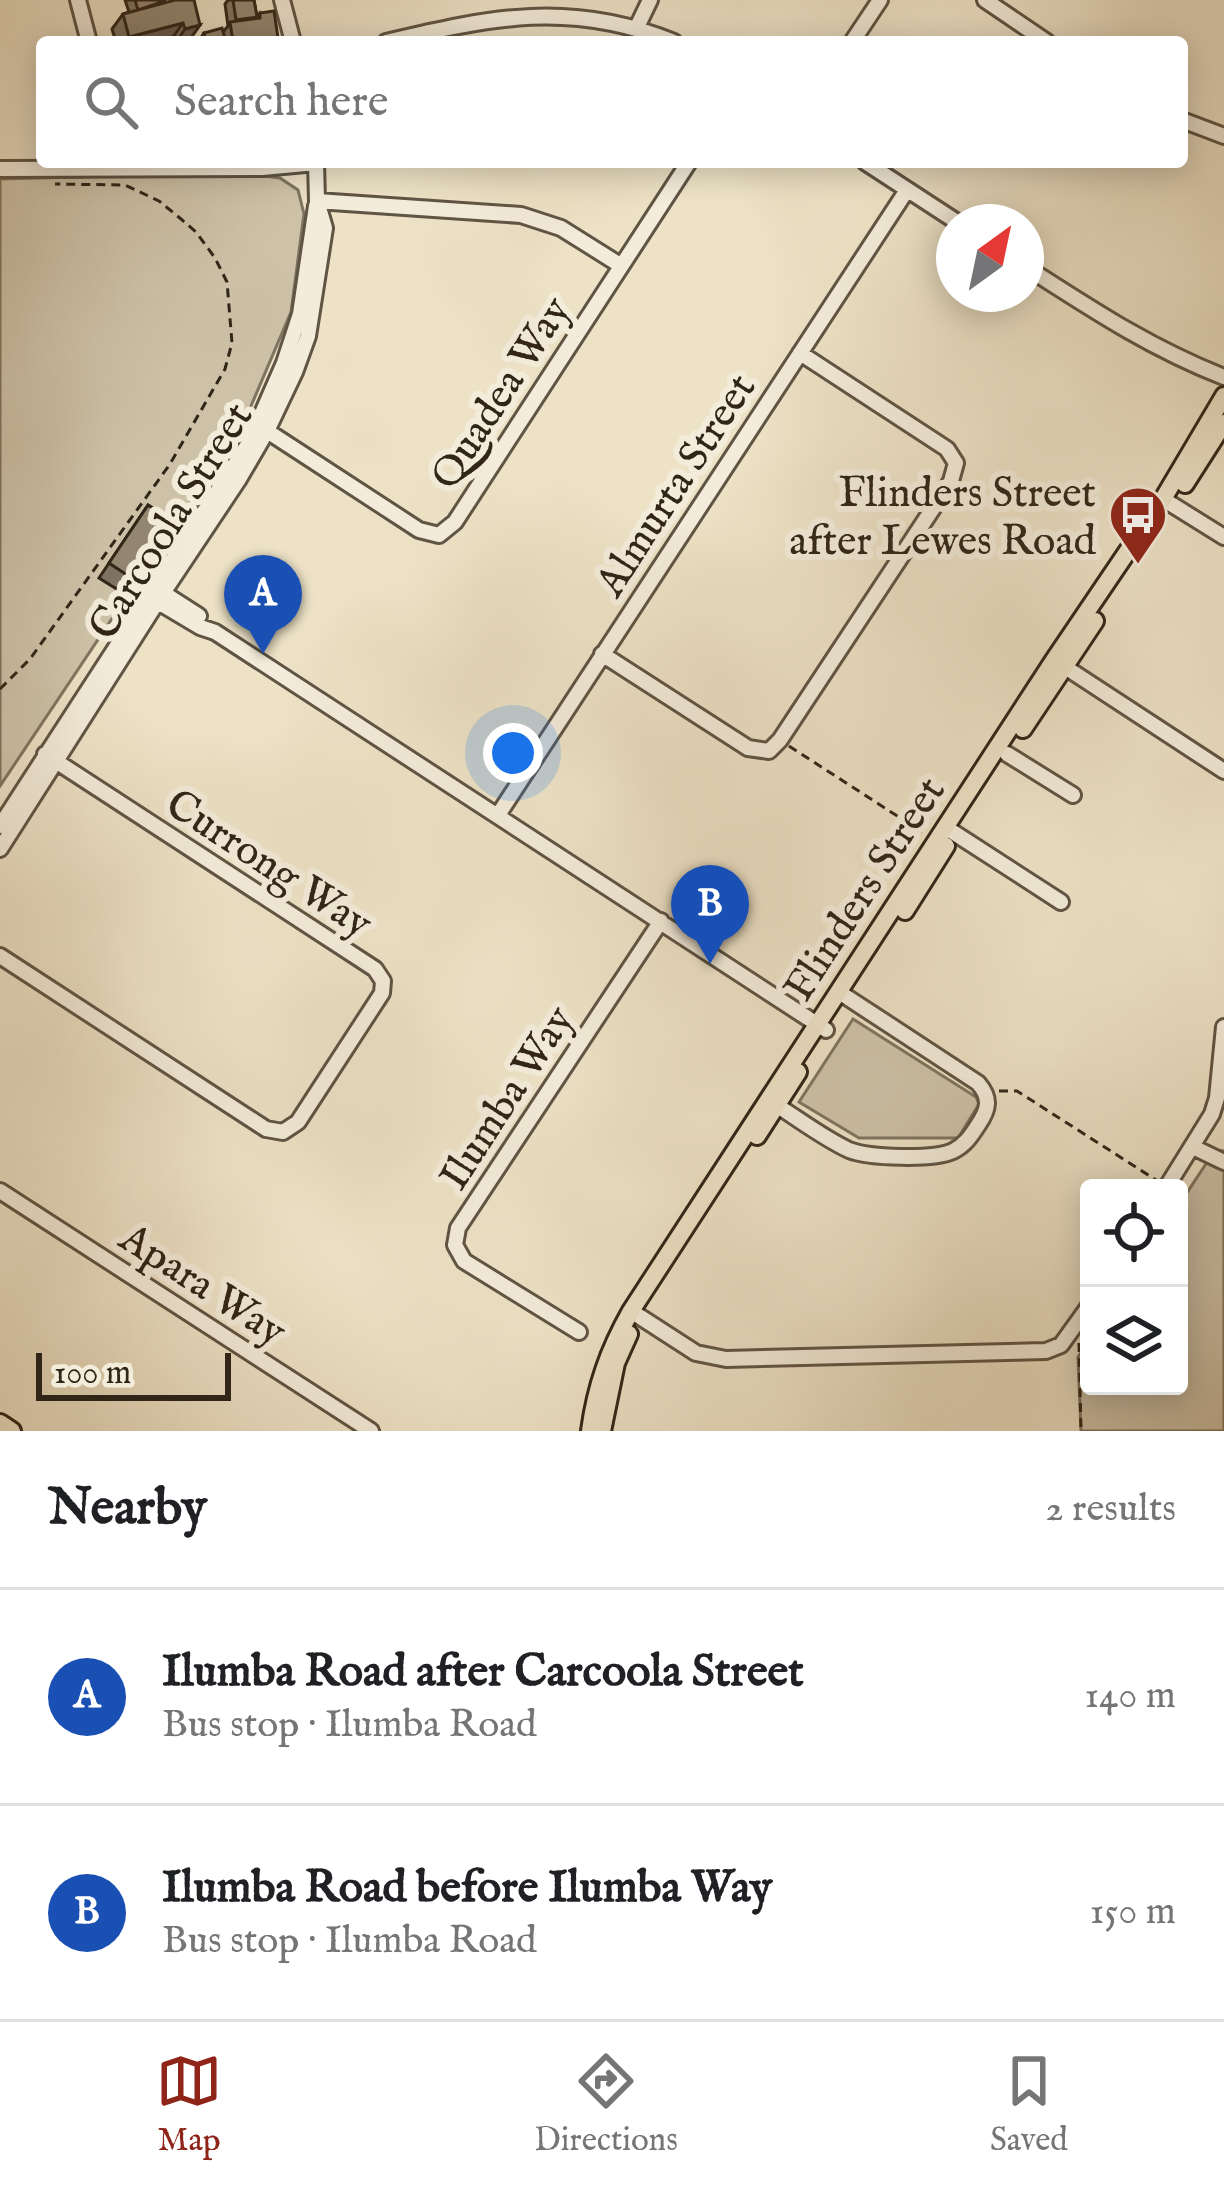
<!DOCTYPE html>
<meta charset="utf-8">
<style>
body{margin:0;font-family:"IM FELL English",serif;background:#f2f2f2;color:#202124}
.controls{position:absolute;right:36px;bottom:36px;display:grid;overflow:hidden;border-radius:12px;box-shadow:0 6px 30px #0003}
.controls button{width:108px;height:108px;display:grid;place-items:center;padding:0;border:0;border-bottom:3px solid #e0e0e0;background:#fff;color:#202124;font:60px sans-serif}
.compass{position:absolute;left:936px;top:204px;width:108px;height:108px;border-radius:50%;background:#fff;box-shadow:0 6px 30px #0003;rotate:33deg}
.scale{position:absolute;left:36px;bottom:30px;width:195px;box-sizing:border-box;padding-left:12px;border:6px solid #312518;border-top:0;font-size:33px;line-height:42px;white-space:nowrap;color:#312518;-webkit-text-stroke:9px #f3ecda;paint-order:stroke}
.you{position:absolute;left:513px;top:753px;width:42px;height:42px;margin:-30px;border:9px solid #fff;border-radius:50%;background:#1a73e8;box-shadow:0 0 0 18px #1a73e833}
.badge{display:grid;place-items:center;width:78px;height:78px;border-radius:50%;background:#8f2418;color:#fff;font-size:39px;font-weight:700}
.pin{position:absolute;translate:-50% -99px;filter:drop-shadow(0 3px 6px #0008)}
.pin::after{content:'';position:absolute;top:63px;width:42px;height:36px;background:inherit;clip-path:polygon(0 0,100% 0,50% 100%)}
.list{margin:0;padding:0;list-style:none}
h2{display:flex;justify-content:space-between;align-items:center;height:156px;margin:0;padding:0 48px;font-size:51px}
h2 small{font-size:39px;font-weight:400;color:#757577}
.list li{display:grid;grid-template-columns:78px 1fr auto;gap:36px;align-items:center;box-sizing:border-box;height:216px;padding:0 48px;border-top:3px solid #e0e0e0}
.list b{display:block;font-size:45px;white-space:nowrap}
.list p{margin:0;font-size:39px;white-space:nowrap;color:#757577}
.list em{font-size:39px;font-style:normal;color:#757577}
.icon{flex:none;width:66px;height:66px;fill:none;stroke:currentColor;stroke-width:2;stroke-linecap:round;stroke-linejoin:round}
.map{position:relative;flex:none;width:1224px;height:1431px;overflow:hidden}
.search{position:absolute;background:#fff;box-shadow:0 6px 30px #0003;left:36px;right:36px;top:36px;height:132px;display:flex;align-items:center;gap:30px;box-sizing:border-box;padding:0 42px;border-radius:12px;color:#757577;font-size:45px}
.sheet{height:588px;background:#fff}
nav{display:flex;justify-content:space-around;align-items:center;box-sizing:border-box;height:168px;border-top:3px solid #e0e0e0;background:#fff;font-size:33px;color:#757577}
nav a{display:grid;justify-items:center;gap:6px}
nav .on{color:#8f2418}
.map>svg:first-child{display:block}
</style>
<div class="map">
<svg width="1224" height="1431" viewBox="0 0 1224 1431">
<rect width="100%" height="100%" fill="#ede2c6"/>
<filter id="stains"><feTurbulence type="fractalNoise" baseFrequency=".00167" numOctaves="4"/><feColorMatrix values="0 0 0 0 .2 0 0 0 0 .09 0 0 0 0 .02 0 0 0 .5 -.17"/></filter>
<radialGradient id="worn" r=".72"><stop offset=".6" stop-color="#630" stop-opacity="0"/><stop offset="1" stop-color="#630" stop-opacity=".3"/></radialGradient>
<path fill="#cdc2a8" stroke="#7f7460" stroke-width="3" d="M239,173l41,5 18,12 6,24 -13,98 -46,108 -245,366v-607z
M853,1019l123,78 3,7 -21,34h-99l-60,-36z
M1215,1150l9,1v280h-143l-3,-74 11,-16v45h90v-181z"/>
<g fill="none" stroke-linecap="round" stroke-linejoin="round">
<defs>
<path id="minor" d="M78,0l11,42
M282,0l11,42
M985,0l62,42
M637,27l13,-27
M386,42c105,-25 185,-42 288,0
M852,42l28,-42
M1182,120l42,16
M865,162l92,60
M0,169l262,-1 54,-5
M317,201l204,14 40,13 59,37
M1026,267c67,43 124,81 198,110
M264,429l155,101 20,5 16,-13 234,-360
M1163,499l61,38
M157,589l42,27
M148,596l52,31 15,5 611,398
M602,654l146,94 21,3 11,-11 171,-259 5,-18 -9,-14 -147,-96
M1059,663l165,108
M1007,754l66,41
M498,815l409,-625
M0,826l250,-385 34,-78 16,-49 16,-108
M945,827l116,75
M0,849l163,-256 76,-114 28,-48 28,-59 13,-36 17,-108 -8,-27 -1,-39
M0,956l266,173 17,3 15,-10 84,-129 1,-12 -8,-12 -330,-215
M768,1100c27,16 53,37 81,50 20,8 85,10 104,1 12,-6 18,-15 25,-26 11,-16 13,-27 0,-42l-139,-91
M1193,1147l31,15
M1166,1188l46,-74 5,-16 7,-71
M0,1191l371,240
M631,1311l65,42 30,6 320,-8 15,-6 28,-39
M579,1332l-115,-71 -9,-16 3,-17 203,-307"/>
<path id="major" d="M1185,484l39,-61
M1023,729l72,-108
M905,911l41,-65
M757,1136l41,-64
M0,1423l12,8
M590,1431c6,-45 19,-81 41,-120l423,-651 109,-161 61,-103
M602,1431l14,-68 13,-29"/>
</defs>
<use href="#minor" stroke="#605444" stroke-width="20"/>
<use href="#major" stroke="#312518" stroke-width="22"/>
<path stroke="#312518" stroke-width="3" stroke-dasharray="9 6" stroke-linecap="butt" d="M0,689l30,-30 140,-195 55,-95 7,-26 -5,-61 -12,-24 -19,-26 -15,-13 -22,-18 -34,-16 -70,-1
M789,746l133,86
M999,1091h18l139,89
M1079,1343l2,88"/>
<use href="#minor" stroke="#f3ecda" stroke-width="14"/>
<use href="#major" stroke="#ede2c6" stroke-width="16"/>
</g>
<path fill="#7e7462" stroke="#312518" stroke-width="3" d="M125,0h40l-1,3 36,22 -10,14 -10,3h-64l-4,-13 11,-15 6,-2z
M228,0h26l3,17 3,-4 16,29h-78l6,-9 19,-1 5,-6 -3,-22z
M148,505l24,16 -49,72 -24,-15z"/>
<path fill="#675e50" stroke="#312518" stroke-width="3" d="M183,23l-10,14 -18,5h-30l4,-5z
M200,25l-10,14 -14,3 9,-13z"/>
<path fill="#938772" stroke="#312518" stroke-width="3" d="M135,0h30v1l-27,9z
M175,0h19l6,25 -15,4 -2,-6 -54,14 -6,-23z
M233,0h21l3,17 -21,3z
M274,11l4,27 -25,4h-20l-3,-20 30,-4v-5z
M222,28l4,14h-20l-2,-9z
M175,36l1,6h-25z
M148,505l24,16 -39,58 -24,-16z"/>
<defs>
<symbol id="bus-pin" viewBox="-11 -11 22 30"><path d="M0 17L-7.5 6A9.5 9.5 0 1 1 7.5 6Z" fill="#8f2418" stroke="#f3ecda"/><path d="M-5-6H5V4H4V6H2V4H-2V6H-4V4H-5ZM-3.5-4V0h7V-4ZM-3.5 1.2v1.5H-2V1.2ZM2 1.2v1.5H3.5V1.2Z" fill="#fff"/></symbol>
</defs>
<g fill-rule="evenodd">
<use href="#bus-pin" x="1105" y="482" width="66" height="90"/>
</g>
<g text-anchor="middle" stroke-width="12" stroke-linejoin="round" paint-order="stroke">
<g font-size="42" fill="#312518" stroke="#f3ecda">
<text transform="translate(499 392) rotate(-57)" y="15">Quadea Way</text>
<text transform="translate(674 484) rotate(-57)" y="15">Almurta Street</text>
<text transform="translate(169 520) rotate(-58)" y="15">Carcoola Street</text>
<text transform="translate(270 862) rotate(33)" y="15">Currong Way</text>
<text transform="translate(863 888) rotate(-57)" y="15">Flinders Street</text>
<text transform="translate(505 1097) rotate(-57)" y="15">Ilumba Way</text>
<text transform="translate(204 1283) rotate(33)" y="15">Apara Way</text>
</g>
<g font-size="42" fill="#312518" stroke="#f3ecda" text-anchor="end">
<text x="1096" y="506">Flinders Street<tspan x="1096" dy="48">after Lewes Road</tspan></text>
</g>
</g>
<rect width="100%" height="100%" filter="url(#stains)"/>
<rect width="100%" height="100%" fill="url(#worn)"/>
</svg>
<div class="controls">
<button><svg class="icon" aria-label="locate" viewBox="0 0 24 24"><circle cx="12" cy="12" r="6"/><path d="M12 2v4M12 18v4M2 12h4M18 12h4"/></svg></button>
<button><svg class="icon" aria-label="layers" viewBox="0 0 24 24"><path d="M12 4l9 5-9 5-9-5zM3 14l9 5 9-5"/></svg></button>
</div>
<svg class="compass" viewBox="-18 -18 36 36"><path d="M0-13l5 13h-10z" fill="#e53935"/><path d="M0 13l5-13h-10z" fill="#757577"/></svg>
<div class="scale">100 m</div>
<div class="you"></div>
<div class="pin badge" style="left:263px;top:654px;background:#1a4fb4">A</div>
<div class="pin badge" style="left:710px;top:964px;background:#1a4fb4">B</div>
<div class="search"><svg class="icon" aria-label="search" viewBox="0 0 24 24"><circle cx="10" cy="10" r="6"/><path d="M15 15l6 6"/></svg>Search here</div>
</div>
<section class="sheet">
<h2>Nearby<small>2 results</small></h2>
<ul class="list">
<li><span class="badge" style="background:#1a4fb4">A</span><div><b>Ilumba Road after Carcoola Street</b><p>Bus stop · Ilumba Road</p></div><em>140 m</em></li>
<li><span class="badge" style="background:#1a4fb4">B</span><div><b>Ilumba Road before Ilumba Way</b><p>Bus stop · Ilumba Road</p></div><em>150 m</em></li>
</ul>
</section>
<nav>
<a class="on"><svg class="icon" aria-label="map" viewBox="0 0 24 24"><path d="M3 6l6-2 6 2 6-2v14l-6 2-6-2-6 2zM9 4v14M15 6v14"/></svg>Map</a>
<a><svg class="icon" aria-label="directions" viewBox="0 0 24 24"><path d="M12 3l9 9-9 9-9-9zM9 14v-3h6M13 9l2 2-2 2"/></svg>Directions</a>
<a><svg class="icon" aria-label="saved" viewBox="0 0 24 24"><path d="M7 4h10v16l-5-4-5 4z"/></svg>Saved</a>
</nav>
